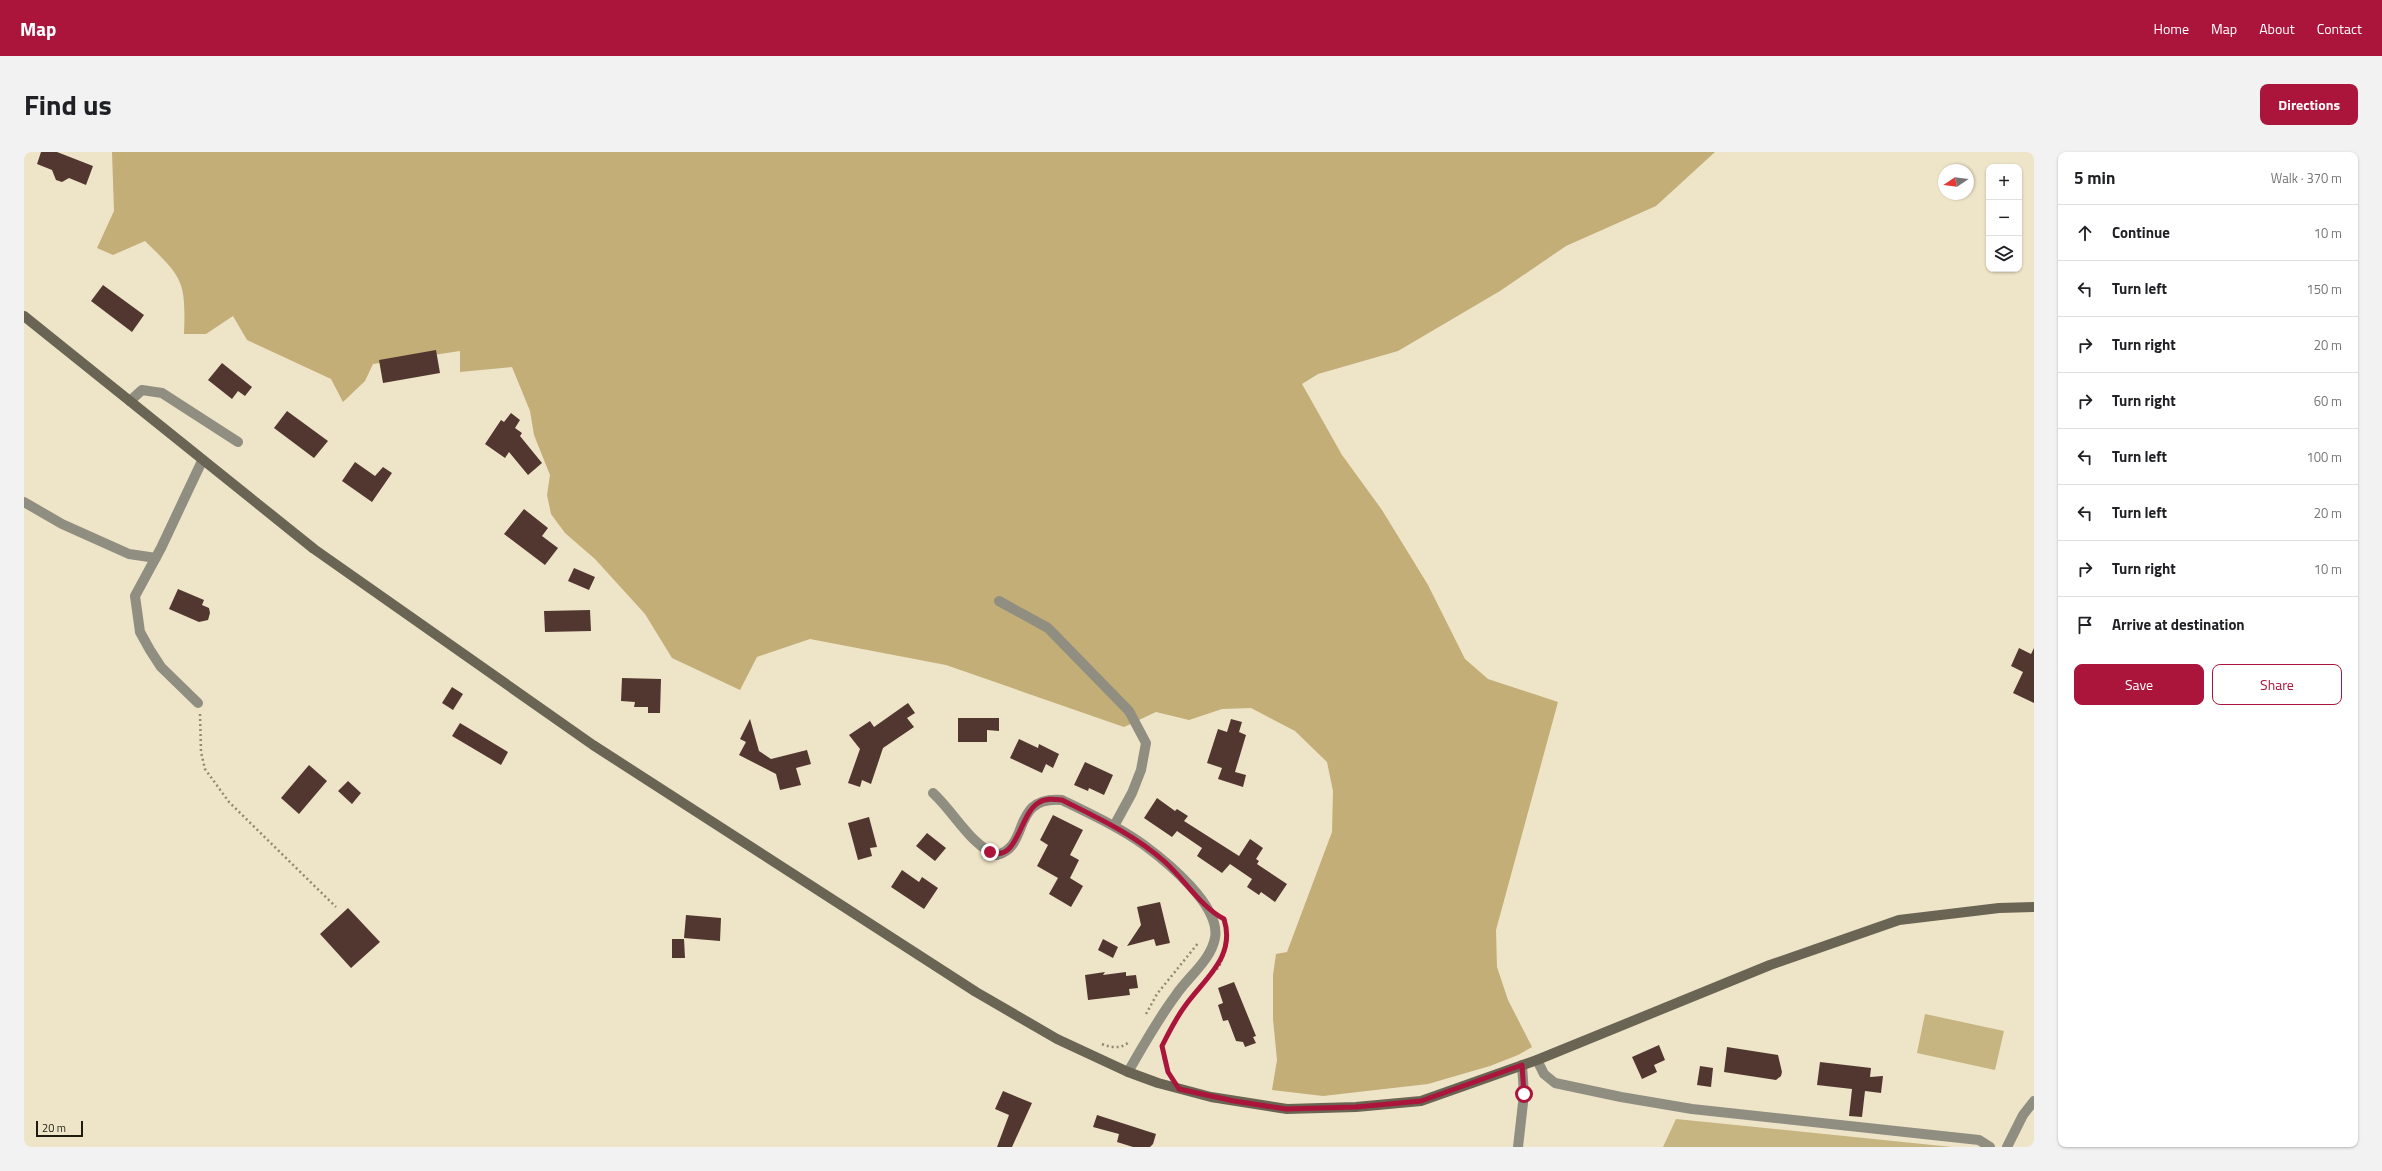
<!DOCTYPE html>
<meta charset="utf-8">
<style>
body{margin:0;font-family:"Titillium Web",sans-serif;background:#f2f2f2;color:#202124}
.controls{position:absolute;right:12px;top:12px;display:grid;overflow:hidden;border-radius:8px;box-shadow:0 1px 3px #0004}
.controls button{width:36px;height:36px;display:grid;place-items:center;padding:0;border:0;border-bottom:1px solid #e0e0e0;background:#fff;color:#202124;font:20px sans-serif}
.compass{position:absolute;left:1914px;top:12px;width:36px;height:36px;border-radius:50%;background:#fff;box-shadow:0 1px 3px #0004;rotate:257deg}
.scale{position:absolute;left:12px;bottom:10px;width:47px;box-sizing:border-box;padding-left:4px;border:2px solid #1f1b11;border-top:0;font-size:11px;line-height:14px;white-space:nowrap;color:#1f1b11;-webkit-text-stroke:3px #eee4c7;paint-order:stroke}
.stop{position:absolute;width:12px;height:12px;margin:-9px;border:3px solid #ab153b;border-radius:50%;background:#fff}
.stop.end{background:#ab153b;border-color:#fff;box-shadow:0 1px 4px #0008}
.list{margin:0;padding:0;list-style:none}
h2{display:flex;justify-content:space-between;align-items:center;height:52px;margin:0;padding:0 16px;font-size:17px}
h2 small{font-size:13px;font-weight:400;color:#757577}
.list li{display:grid;grid-template-columns:26px 1fr auto;gap:12px;align-items:center;box-sizing:border-box;height:56px;padding:0 16px;border-top:1px solid #e0e0e0}
.list b{display:block;font-size:15px;white-space:nowrap}
.list em{font-size:13px;font-style:normal;color:#757577}
.actions{display:flex;gap:8px;padding:12px 16px}
.actions a{flex:1;padding:9px 0;border:1px solid #ab153b;border-radius:8px;text-align:center;font-size:14px;color:#ab153b}
.actions .main{background:#ab153b;color:#fff}
.icon{flex:none;width:22px;height:22px;fill:none;stroke:currentColor;stroke-width:2;stroke-linecap:round;stroke-linejoin:round}
.map{position:relative;flex:none;width:2010px;height:995px;overflow:hidden;border-radius:8px}
header{display:flex;align-items:center;gap:24px;box-sizing:border-box;height:56px;padding:0 20px;background:#ab153b;color:#fff}
header strong{font-size:19px}
nav{display:flex;gap:22px;margin-inline-start:auto;font-size:14px}
.intro{display:flex;align-items:center;justify-content:space-between;box-sizing:border-box;height:96px;padding:0 24px}
h1{margin:0;font-size:28px}
.button{padding:10px 18px;border-radius:8px;background:#ab153b;color:#fff;font-size:14px;font-weight:700}
main{display:flex;gap:24px;padding:0 24px}
aside{flex:1;background:#fff;border-radius:8px;box-shadow:0 1px 3px #0004}
.map>svg:first-child{display:block}
</style>
<header>
<strong>Map</strong>
<nav><a>Home</a><a>Map</a><a>About</a><a>Contact</a></nav>
</header>
<div class="intro"><h1>Find us</h1><a class="button">Directions</a></div>
<main>
<div class="map">
<svg width="2010" height="995" viewBox="0 0 2010 995">
<rect width="100%" height="100%" fill="#eee4c7"/>
<path fill="#c6b481" d="M1901,862l79,17 -9,39 -78,-17z
M1652,967l276,28h-289z"/>
<path fill="#c3ae78" d="M88,0h1603l-59,54 -90,40 -66,45 -102,60 -80,23 -16,10 40,71 40,55 46,75 37,74 23,20 70,23 -62,228 1,37 11,33 24,47 -14,8 -28,11 -62,18 -105,12 -51,-6 5,-30 -4,-41v-44l3,-21 11,-2 45,-120 1,-41 -6,-29 -32,-31 -44,-23 -29,1 -33,11 -33,-8 -32,15 -178,-62 -136,-26 -53,18 -17,33 -68,-32 -27,-44 -50,-55 -30,-26 -14,-19 -4,-19 3,-20 -16,-40 -4,-24 -18,-44 -52,5v-21l-87,13 -8,17 -22,21 -12,-23 -84,-39 -14,-24 -27,18h-22c2,-53 -1,-56 -39,-93l-32,14 -16,-7 17,-37z"/>
<path fill="#523731" d="M17,0h16l36,14 -7,19 -17,-7 -7,4 -6,-2 -4,-10 -15,-6z
M79,133l41,30 -12,17 -41,-31z
M412,198l4,23 -57,10 -4,-23z
M198,211l30,24 -7,9 -7,-5 -6,8 -24,-19z
M263,259l41,30 -14,17 -40,-30z
M487,261l9,7 -5,8 7,5 -2,3 22,27 -14,12 -19,-23 -4,6 -20,-14 16,-24 3,2z
M331,310l20,14 8,-9 9,6 -20,29 -30,-21z
M500,357l24,19 -6,8 16,12 -13,17 -41,-31z
M550,416l21,9 -6,13 -21,-9z
M154,437l26,11 -2,5 7,3 1,5 -2,7 -9,2 -30,-13z
M566,458l1,21 -46,1 -1,-21z
M1995,496l12,6 3,-6v55l-21,-10 10,-21 -12,-6z
M598,526l39,1 -1,34h-12v-6h-14l1,-5 -14,-1z
M428,535l11,7 -10,16 -11,-7z
M884,551l7,10 -8,5 7,9 -31,21 -12,36 -9,-4 -2,7 -12,-4 12,-34 -11,-14 21,-14 4,6z
M934,566h41v13l-12,-1v12h-29z
M726,567l9,32 12,8 36,-9 4,14 -15,4 5,17 -21,5 -4,-16 -37,-19 7,-13 -6,-3z
M1207,567l11,3 -3,10 7,3 -11,37 11,3 -3,12 -25,-8 4,-11 -15,-5 11,-34 9,3z
M436,571l48,29 -7,13 -49,-29z
M995,587l19,9 1,-4 20,10 -6,14 -7,-4 -4,9 -32,-15z
M1061,610l28,13 -9,20 -15,-7 -1,3 -14,-6z
M285,613l18,16 -28,33 -18,-16z
M324,629l13,12 -9,11 -14,-13z
M1133,646l18,13 2,-2 11,7 -4,5 55,35 11,-17 13,9 -7,11 3,2 -2,3 30,20 -12,18 -14,-10 -2,3 -12,-8 5,-8 -22,-15 -8,9 -25,-17 5,-8 -25,-17 -5,6 -28,-19z
M1029,663l30,15 -13,25 9,5 -9,18 13,8 -12,21 -22,-13 9,-16 -21,-12 11,-21 -8,-5z
M845,665l8,30 -7,1 2,8 -14,4 -10,-37z
M903,681l19,15 -11,13 -19,-15z
M878,718l17,12 3,-5 16,11 -14,21 -33,-22z
M1136,750l10,41 -14,3 -2,-7 -27,7 14,-21 -4,-18z
M324,756l32,34 -29,26 -31,-34z
M662,763l35,3 -1,23 -36,-3z
M648,787h12l1,19h-13z
M1079,787l15,8 -5,11 -15,-8z
M1081,820l-2,3 23,-3v4l10,-1 2,13 -9,1 1,6 -42,5 -3,-25z
M1210,830l22,54 -3,1 3,6 -11,4 -2,-5 -7,-1 -8,-21 -5,1 -5,-16 5,-2 -5,-15z
M1635,893l6,15 -11,5 3,7 -15,7 -10,-22z
M1703,895l51,8 4,17 -1,4 -5,4 -52,-8z
M1796,910l51,6 -1,9 13,-1 -2,17 -16,-2 -3,26 -13,-1 3,-27 -35,-4z
M1676,914l13,2 -2,19 -14,-2z
M979,939l29,12 -20,44h-15l12,-32 -14,-6z
M1073,963l59,19 -3,10 -3,3h-17l-16,-5 2,-8 -26,-7z"/>
<g fill="none" stroke-linecap="round" stroke-linejoin="round">
<path stroke="#908974" stroke-width="2.5" stroke-dasharray="2 3" stroke-linecap="butt" d="M176,562l1,38 4,17 24,33 107,105
M1189,821l6,-6 6,-15
M1167,847l13,-16
M1122,862l11,-20 42,-52
M1078,892c10,4 19,5 27,-2
M1145,922c-9,-21 -8,-29 3,-48"/>
<path stroke="#908d81" stroke-width="10" d="M106,249l12,-11 20,3 76,49
M0,350l38,22 67,30 27,4
M975,449l49,27 81,83 17,32 -5,27 -9,23 -18,33
M174,551l-37,-36 -11,-17 -10,-18 -5,-36 26,-48 41,-87
M909,641c21,19 37,52 64,62 34,-9 13,-59 65,-55 28,14 57,27 82,45 23,17 77,61 71,93 -4,22 -27,39 -39,57 -18,24 -33,51 -48,77
M1513,908l7,14 11,9 66,14 71,12 287,31 11,7
M1494,995l6,-53 -2,-29
M1983,995l16,-32 11,-14"/>
<path stroke="#696453" stroke-width="10" d="M0,164l290,233 279,196 383,247 81,47 71,33 30,11 53,14 76,12 69,-2 65,-6 116,-41 233,-95 129,-45 100,-12 35,-1"/>
</g>
<g fill="none" stroke-linecap="round" stroke-linejoin="round">
<path stroke="#ab153b" stroke-width="5" d="M966,700c28,11 29,-37 48,-49 7,-5 16,-4 24,-3 36,18 73,35 103,62 20,18 36,45 59,57 12,38 -19,59 -39,87 -9,12 -16,26 -23,40l6,26 11,17 55,12 52,8 70,-2 65,-6 101,-36 2,29"/>
</g>
</svg>
<div class="controls">
<button>+</button>
<button>−</button>
<button><svg class="icon" aria-label="layers" viewBox="0 0 24 24"><path d="M12 4l9 5-9 5-9-5zM3 14l9 5 9-5"/></svg></button>
</div>
<svg class="compass" viewBox="-18 -18 36 36"><path d="M0-13l5 13h-10z" fill="#e53935"/><path d="M0 13l5-13h-10z" fill="#757577"/></svg>
<div class="scale">20 m</div>
<div class="stop" style="left:1500px;top:942px"></div>
<div class="stop end" style="left:966px;top:700px"></div>
</div>
<aside>
<h2>5 min<small>Walk · 370 m</small></h2>
<ul class="list">
<li><svg class="icon" aria-label="ahead" viewBox="0 0 24 24"><path d="M12 20V5M6 11l6-6 6 6"/></svg><div><b>Continue</b></div><em>10 m</em></li>
<li><svg class="icon" aria-label="left" viewBox="0 0 24 24"><path d="M17 20v-9H6M10 6l-5 5 5 5"/></svg><div><b>Turn left</b></div><em>150 m</em></li>
<li><svg class="icon" aria-label="right" viewBox="0 0 24 24"><path d="M7 20v-9h11M14 6l5 5-5 5"/></svg><div><b>Turn right</b></div><em>20 m</em></li>
<li><svg class="icon" aria-label="right" viewBox="0 0 24 24"><path d="M7 20v-9h11M14 6l5 5-5 5"/></svg><div><b>Turn right</b></div><em>60 m</em></li>
<li><svg class="icon" aria-label="left" viewBox="0 0 24 24"><path d="M17 20v-9H6M10 6l-5 5 5 5"/></svg><div><b>Turn left</b></div><em>100 m</em></li>
<li><svg class="icon" aria-label="left" viewBox="0 0 24 24"><path d="M17 20v-9H6M10 6l-5 5 5 5"/></svg><div><b>Turn left</b></div><em>20 m</em></li>
<li><svg class="icon" aria-label="right" viewBox="0 0 24 24"><path d="M7 20v-9h11M14 6l5 5-5 5"/></svg><div><b>Turn right</b></div><em>10 m</em></li>
<li><svg class="icon" aria-label="arrive" viewBox="0 0 24 24"><path d="M6 21V4h12l-3 4 3 4H6"/></svg><div><b>Arrive at destination</b></div></li>
</ul>
<div class="actions"><a class="main">Save</a><a>Share</a></div>
</aside>
</main>
